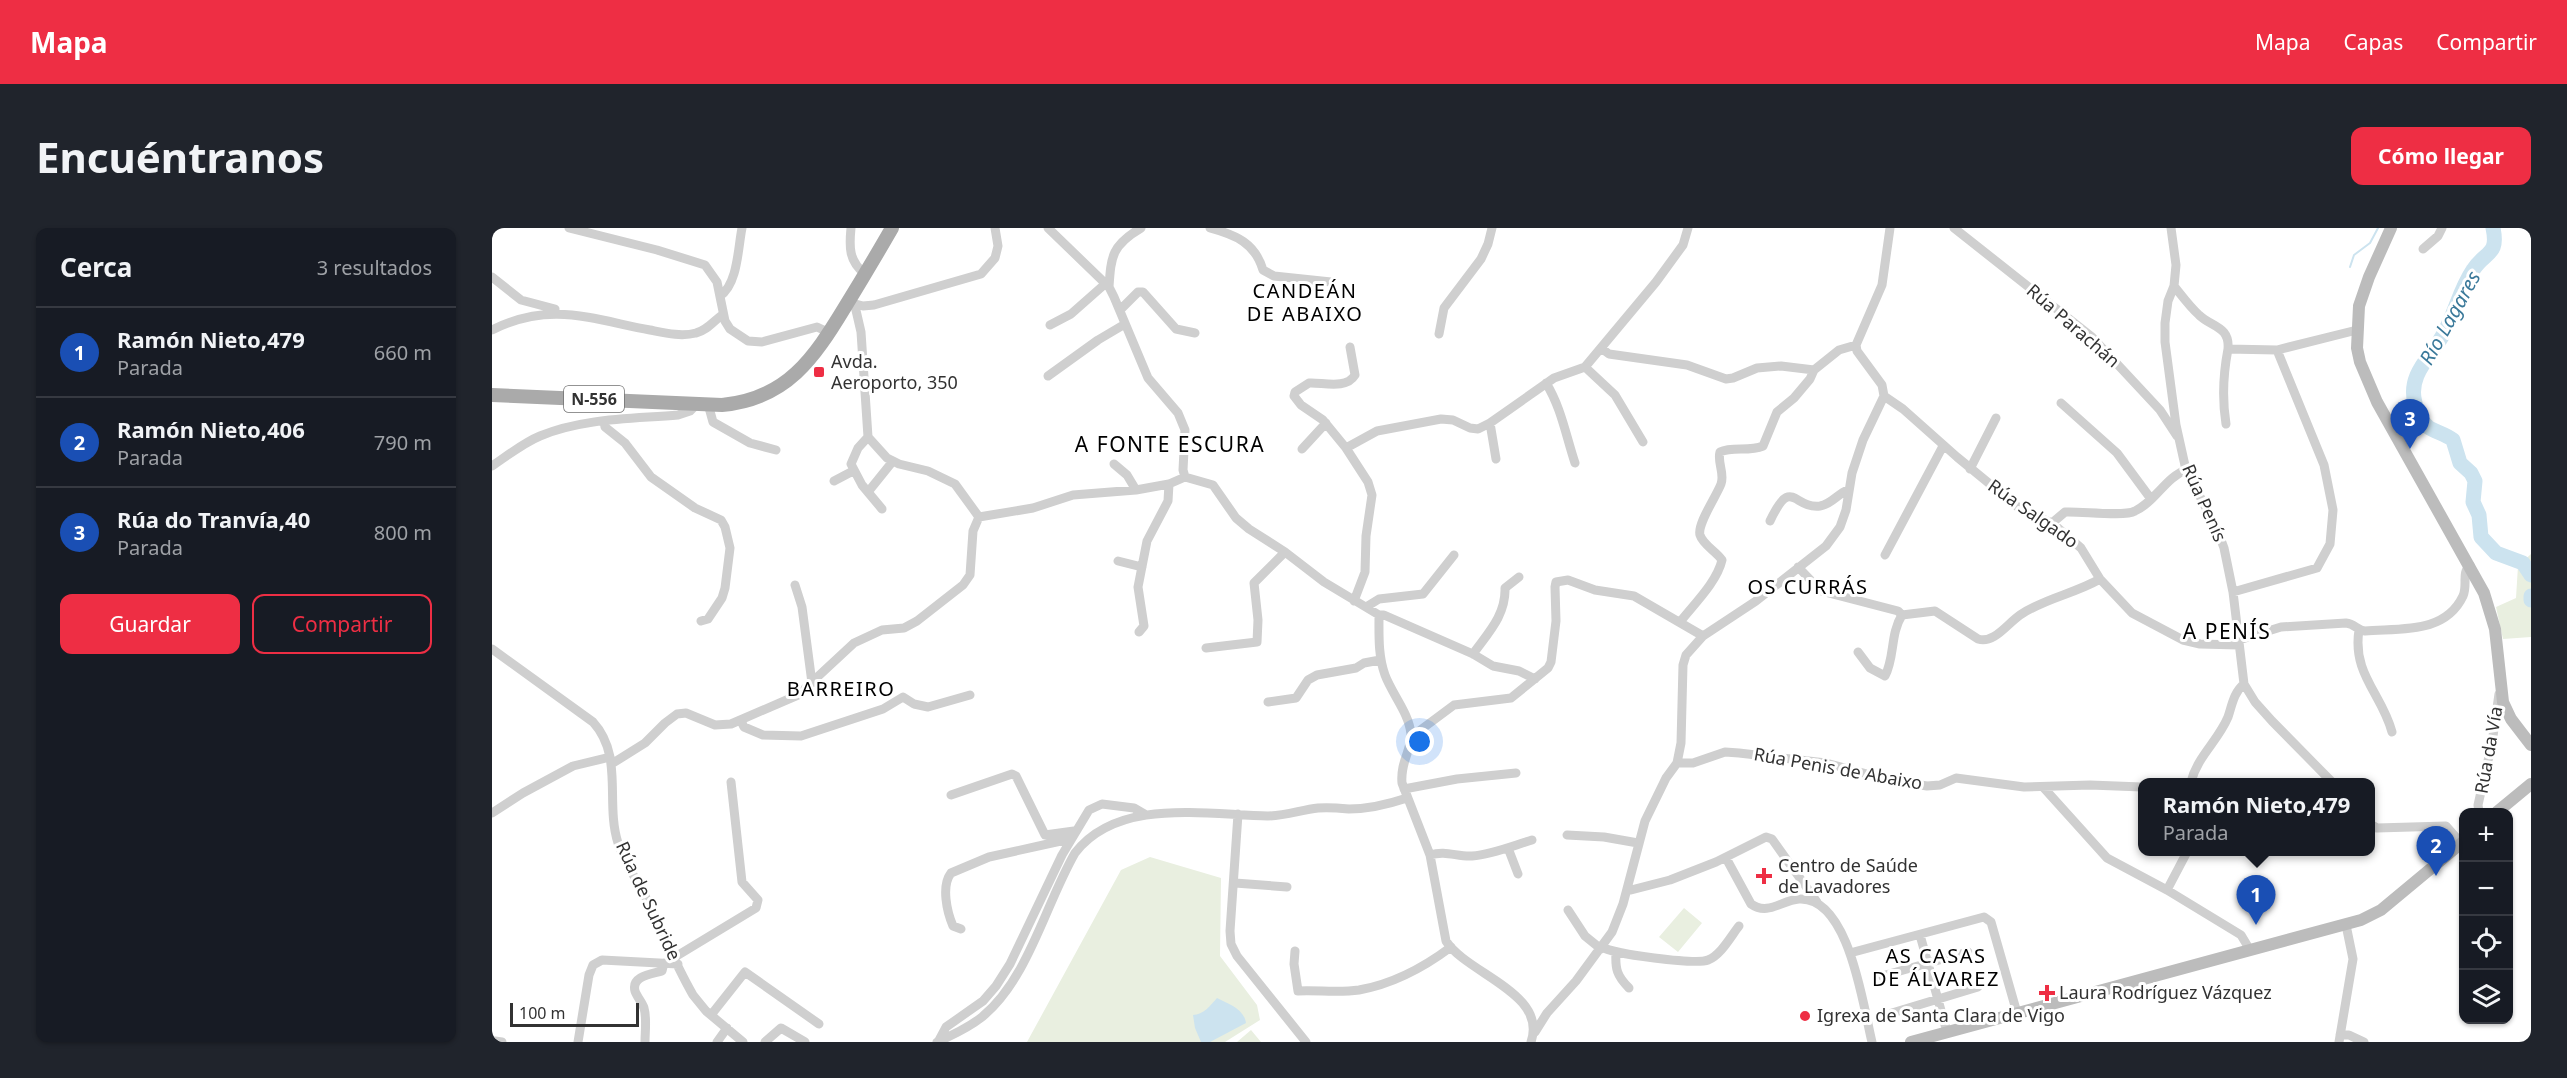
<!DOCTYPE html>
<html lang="es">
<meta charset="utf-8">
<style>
body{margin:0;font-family:"Noto Sans",sans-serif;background:#20242c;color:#f1f3f6}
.controls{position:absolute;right:18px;bottom:18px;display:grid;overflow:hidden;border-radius:12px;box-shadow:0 2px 4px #0004}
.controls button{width:54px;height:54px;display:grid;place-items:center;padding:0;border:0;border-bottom:2px solid #363941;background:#171b24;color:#f1f3f6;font:30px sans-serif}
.scale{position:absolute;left:18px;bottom:15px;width:129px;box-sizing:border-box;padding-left:6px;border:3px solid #323232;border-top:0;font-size:16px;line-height:21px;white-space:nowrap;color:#323232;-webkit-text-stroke:4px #fff;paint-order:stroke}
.you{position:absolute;left:928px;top:514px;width:21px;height:21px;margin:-15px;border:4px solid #fff;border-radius:50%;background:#1a73e8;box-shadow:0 0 0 9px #1a73e833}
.badge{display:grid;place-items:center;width:39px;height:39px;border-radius:50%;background:#ee2e44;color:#fff;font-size:20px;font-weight:700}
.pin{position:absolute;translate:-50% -50px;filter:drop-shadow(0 2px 3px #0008)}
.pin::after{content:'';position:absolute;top:32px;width:21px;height:18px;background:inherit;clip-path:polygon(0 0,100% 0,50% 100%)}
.popup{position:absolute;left:1646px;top:550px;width:237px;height:78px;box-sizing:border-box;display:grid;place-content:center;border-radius:12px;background:#171b24;filter:drop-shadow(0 2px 4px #0005);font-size:20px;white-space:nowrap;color:#9ea1a6}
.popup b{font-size:22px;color:#f1f3f6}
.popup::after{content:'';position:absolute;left:50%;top:100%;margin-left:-12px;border:12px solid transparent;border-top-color:#171b24}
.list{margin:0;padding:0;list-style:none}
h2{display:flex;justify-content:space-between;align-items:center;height:78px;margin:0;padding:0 24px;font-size:26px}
h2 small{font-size:20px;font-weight:400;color:#9ea1a6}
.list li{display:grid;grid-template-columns:39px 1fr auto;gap:18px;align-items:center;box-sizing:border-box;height:90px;padding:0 24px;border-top:2px solid #363941}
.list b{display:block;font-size:22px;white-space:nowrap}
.list p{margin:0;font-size:20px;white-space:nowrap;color:#9ea1a6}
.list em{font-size:20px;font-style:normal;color:#9ea1a6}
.actions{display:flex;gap:12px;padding:18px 24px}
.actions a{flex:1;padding:14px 0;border:2px solid #ee2e44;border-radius:12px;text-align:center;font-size:21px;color:#ee2e44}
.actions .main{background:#ee2e44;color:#fff}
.icon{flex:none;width:33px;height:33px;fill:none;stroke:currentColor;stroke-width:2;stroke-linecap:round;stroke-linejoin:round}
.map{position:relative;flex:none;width:2039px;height:814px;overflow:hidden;border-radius:12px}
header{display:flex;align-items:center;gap:36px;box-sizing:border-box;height:84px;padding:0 30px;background:#ee2e44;color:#fff}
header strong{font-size:28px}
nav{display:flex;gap:33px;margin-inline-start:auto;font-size:21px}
.intro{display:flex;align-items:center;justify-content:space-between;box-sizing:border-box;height:144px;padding:0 36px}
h1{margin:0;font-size:42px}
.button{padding:15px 27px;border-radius:12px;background:#ee2e44;color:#fff;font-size:21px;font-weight:700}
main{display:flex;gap:36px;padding:0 36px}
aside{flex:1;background:#171b24;border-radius:12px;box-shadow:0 2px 4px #0004}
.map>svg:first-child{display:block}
</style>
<header>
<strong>Mapa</strong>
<nav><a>Mapa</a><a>Capas</a><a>Compartir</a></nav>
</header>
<div class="intro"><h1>Encuéntranos</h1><a class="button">Cómo llegar</a></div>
<main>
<aside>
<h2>Cerca<small>3 resultados</small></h2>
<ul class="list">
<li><span class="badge" style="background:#1a4fb4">1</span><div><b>Ramón Nieto,479</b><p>Parada</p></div><em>660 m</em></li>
<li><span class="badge" style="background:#1a4fb4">2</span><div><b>Ramón Nieto,406</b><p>Parada</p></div><em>790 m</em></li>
<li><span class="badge" style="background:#1a4fb4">3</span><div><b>Rúa do Tranvía,40</b><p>Parada</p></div><em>800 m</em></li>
</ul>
<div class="actions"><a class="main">Guardar</a><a>Compartir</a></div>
</aside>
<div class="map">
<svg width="2039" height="814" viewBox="0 0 2039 814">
<rect width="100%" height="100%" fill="#fff"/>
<path fill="#e9efe0" d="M2039,326v83l-28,2 -7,-32 20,-9 2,-32z
M658,629l71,21 -1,78 37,49 3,15 -35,22h-198l94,-172z
M1192,680l18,15 -24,29 -19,-15z
M759,802l10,12h-24z"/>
<path fill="#cce3ef" d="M725,770c12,6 27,11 29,25l-36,19h-9l-6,-14 -2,-13c10,0 18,-10 24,-17z"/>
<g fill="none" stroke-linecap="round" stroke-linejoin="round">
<path stroke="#cce3ef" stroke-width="2" d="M1858,39l4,-12 16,-12 8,-15"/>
<path stroke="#cce3ef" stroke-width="15" d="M2001,0c6,28 -8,23 -20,42 -13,19 -18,43 -29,63 -12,23 -37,41 -29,70 2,9 6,18 13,24 7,5 18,7 25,13l7,23 11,10 4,8 -2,21 6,13 2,22 15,16 27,10 8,12
M2039,368v4"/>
<path stroke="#cfcfcf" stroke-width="9" d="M77,0l88,22 48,15 12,17 8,39 5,8 18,12 14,1 55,-15 13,6
M359,0c-2,20 -2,33 14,46
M556,0l61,59 5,10 34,81 30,35 7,17 -2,40 2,7 28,8 23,33 13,11 36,23 39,30 55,33c0,20 -1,41 6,60 7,19 24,38 26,59 1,15 -11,28 -9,49l28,72 16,86c21,33 102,52 85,101
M718,0c26,7 45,15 53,42l11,6 57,6
M1462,0l138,109 68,73 17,26
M1679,0l5,37 -2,21 -6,15 -3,22v19l11,83 10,45 31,59 7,19 9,44 11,92 11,18 17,19 60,61
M1931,21l15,-13 4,-8
M0,49l29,23 34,9
M1682,58c8,10 16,21 25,29 12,12 31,11 29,34l49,1 80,-20
M617,59c2,-31 3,-42 32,-59
M228,68c18,-12 18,-49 22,-68
M360,75l11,3 11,-1 107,-31 14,-16 3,-12 -3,-18
M363,78l6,26 7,105 19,21 12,6 29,7 27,13 24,33
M628,82l18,-18h5l33,37 19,4
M558,97l21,-11 34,-30
M0,102c58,-29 99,-11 158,0 15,3 31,7 46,3 10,-2 18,-12 26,-18
M947,106l5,-26 37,-49 7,-15 4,-16
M1109,120l8,6 78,11 39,14 7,-1 24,-10 24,-2 33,4 25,-20 17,-5
M1093,139l30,28 28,47
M556,148l50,-36 27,-16
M1054,155c15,24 20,53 29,80
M1392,168l19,13 54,48 62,51 33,15 29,25 19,31 32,34 51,27 17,4 39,1
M1569,175l56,50 34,46
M216,176l5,18 37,21 26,7
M112,193l1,6 20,16 26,34 44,31 26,12 4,7 5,21 -5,40 -3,10 -14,21 -7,2
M998,195l6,36
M1734,196c-4,-25 -3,-49 2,-75
M376,209l-10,11 -7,16 11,21 20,24
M854,220l-23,-28 -22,-15 -7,-9 1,-4 14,-9c13,-1 37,7 46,-8l-5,-28
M810,221l24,-26
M622,236l13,11 9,15
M0,238c15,-10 31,-23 48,-30 43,-18 92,-17 138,-21l12,-4 7,-7
M1478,241l26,-51
M342,253l19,-10
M376,264l25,-31
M487,289l54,-9 40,-13 63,-5 33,-6 16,-7
M1278,293c22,-46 23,-12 50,-15 12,-2 17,-12 28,-16
M1560,295l13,-11c16,-1 59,5 70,-1 20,-9 31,-34 51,-41
M1393,327l58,-109
M626,333l24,6
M1306,339l23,24 77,20 4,4 33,-4 43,28c16,5 29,-15 42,-24 25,-17 54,-21 80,-36
M303,357l7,22 10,76
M1741,364l84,-24 13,-24 3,-34 -9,-45 -47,-115
M862,373l11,-29 1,-36 6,-41 -4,-13 -22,-34 31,-17 64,-12 12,1 17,8 8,1 12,-6 64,-45 31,-11 71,-85 27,-37 5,-17
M874,379l13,-8 44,-5 31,-39
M887,387h5l89,39 20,12 26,5 16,8
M1188,394c14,-18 37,-40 42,-62 -6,-9 -19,-15 -22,-25 -3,-11 16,-38 21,-51 4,-11 -4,-21 -1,-32 12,-6 29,0 43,-6l14,-34 17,-14 16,-19 4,-9
M1867,402c-7,44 23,64 33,102
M647,404l5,-6 -6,-39 9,-46 21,-40 1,-17
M1747,412l42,-13 65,-4c9,1 11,7 19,8 36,-3 80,3 98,-35 5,-11 -2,-23 7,-31
M714,420l51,-6 1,-22 -4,-37 31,-31
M0,421l101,73c31,34 12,80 25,121 6,18 18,36 27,53 16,33 30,68 48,99l13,16 37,31
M1366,424l12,16 15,8c10,-19 5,-42 17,-61
M981,426c15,-21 33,-39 32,-66l14,-11
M776,474l28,-4 12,-18 9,-5 39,-7 8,-5 16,-3
M249,493l3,6 19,8 38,1 82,-27 20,-12 11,7 14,3 42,-12
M919,509l43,-32 57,-7 37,-30 3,-6 5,-41 -1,-34 1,-5 12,-2 27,10 39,6 69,40
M121,535l32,-20 20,-20 12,-9 9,-1 29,12 16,-1 67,-29 56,-52 28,-13 22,-2 13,-7 46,-36 7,-10 3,-44 6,-14
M1185,535h16l32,-11 14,1 87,10 63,17 38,6 13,-1 16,-7 68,9 66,-2 52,2
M1699,554c6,-25 27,-41 37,-65 4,-12 6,-25 16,-33
M1551,559l64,71 60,32 74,45 9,15
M912,561l53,-10 59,-6
M459,567l61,-21 4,2 29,59 29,-4
M1987,584l-1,-7 14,-62 7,-49
M0,585l31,-20 50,-27 37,-9
M746,586l-8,117 1,13 6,12 69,86
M1878,596l7,4 69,-2 15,17
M1075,607l37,2 34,6
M1016,620l10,26
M938,627c16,-5 27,2 42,1 21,-2 40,-10 60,-16
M1234,630l25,46c17,12 31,-4 48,-5 50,-3 64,107 73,143
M743,655l52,4
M1135,661l4,1 39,-10 46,-18 50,-25 6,2 45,63
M1675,662l20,-38
M1076,682l17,26 16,13
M469,701l-8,-3c-6,-14 -12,-40 -2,-53l38,-16 81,-18
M1428,707l27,97
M1110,719c10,7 94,18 106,13 13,-5 23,-24 31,-34
M803,723l-1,13 4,27c20,-1 41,2 61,-1 34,-6 64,-22 92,-43
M1124,724c-1,17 1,24 13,36
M1358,725l134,-36 7,5 26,91
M183,729l81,-49 2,-8 -16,-18 -11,-100
M1390,748l86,-24
M1400,785l86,-26
M219,787l34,-43 74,52
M1043,804l12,-19 29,-32 36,-49 11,-28 22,-83 21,-43 11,-15 4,-20 2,-78 3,-10 17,-19 53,-35 70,-55 14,-19 6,-17 6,-37 11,-33 21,-44 -2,-11 -25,-34 -1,-6 26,-60 8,-57
M1848,807h9l15,7
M3,813l7,1
M86,814l11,-67 4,-10 9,-5 76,4
M153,814c0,-11 2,-24 -1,-34 -2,-6 -7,-11 -9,-17 -4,-15 17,-17 27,-20l2,-8
M225,814l10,-14
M273,814l16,-14 24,14
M445,814c16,-7 31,-14 45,-25 47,-39 63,-112 93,-164 43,-56 131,-38 193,-37 17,0 33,-6 50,-8 10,-1 21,0 31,1 20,0 40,-5 58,-11
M446,814l8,-15 37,-26 13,-15 14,-22 52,-109 27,-45 13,-6 32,4 12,7
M1847,814l14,-83 -7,-34"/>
<path stroke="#bcbcbc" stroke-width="12" d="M1899,0l-22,49 -10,29 -2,42 3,14 17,40 107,191 11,36 8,73 8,17 20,26
M2005,584l34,-28
M1419,814l450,-122 20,-10 83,-69"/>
<path stroke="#aaa" stroke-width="14" d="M0,167l230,10c65,-6 92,-47 123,-98 16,-26 32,-53 47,-79"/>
</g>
<g fill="#ee2e44" stroke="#fff" stroke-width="2">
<rect x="321" y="138" width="12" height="12" rx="3"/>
<path d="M1269 639h6v6h6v6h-6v6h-6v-6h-6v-6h6z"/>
<path d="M1552 756h6v6h6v6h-6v6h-6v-6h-6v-6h6z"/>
<circle cx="1313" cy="788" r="6"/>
</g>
<g text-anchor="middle" stroke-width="6" stroke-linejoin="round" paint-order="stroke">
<rect fill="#fff" stroke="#707070" stroke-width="1.5" x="72" y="158" width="60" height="26" rx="4.5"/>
<g font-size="16" font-weight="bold" fill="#323232">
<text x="102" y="177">N-556</text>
</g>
<g font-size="18" fill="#323232" stroke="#fff">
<text transform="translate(1581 98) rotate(41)" y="6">Rúa Parachán</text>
<text transform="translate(1712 275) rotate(66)" y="6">Rúa Penís</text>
<text transform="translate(1541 286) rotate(35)" y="6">Rúa Salgado</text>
<text transform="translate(1997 522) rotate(-80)" y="6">Rúa da Vía</text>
<text transform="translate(1346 541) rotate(10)" y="6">Rúa Penis de Abaixo</text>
<text transform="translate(156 673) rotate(65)" y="6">Rúa de Subride</text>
</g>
<g font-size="18" fill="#323232" stroke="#fff" text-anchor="start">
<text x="339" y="140">Avda.<tspan x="339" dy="21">Aeroporto, 350</tspan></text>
<text x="1286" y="644">Centro de Saúde<tspan x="1286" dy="21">de Lavadores</tspan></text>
<text x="1567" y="771">Laura Rodríguez Vázquez</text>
<text x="1325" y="794">Igrexa de Santa Clara de Vigo</text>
</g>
<g font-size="20" letter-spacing="1.5" fill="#000" stroke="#fff">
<text x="813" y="70">CANDEÁN<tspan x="813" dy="23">DE ABAIXO</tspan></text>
<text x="1316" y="366">OS CURRÁS</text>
<text x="349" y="468">BARREIRO</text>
<text x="1444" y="735">AS CASAS<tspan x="1444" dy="23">DE ÁLVAREZ</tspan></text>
</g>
<g font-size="20" font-style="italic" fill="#3a799a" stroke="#fff">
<text transform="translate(1958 90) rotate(-61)" y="7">Río Lagares</text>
</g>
<g font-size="21" letter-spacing="1.5" fill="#000" stroke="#fff">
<text x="678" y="224">A FONTE ESCURA</text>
<text x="1735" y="411">A PENÍS</text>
</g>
</g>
</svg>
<div class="controls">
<button>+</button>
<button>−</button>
<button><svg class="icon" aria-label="locate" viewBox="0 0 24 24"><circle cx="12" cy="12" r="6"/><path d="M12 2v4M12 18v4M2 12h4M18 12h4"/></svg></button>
<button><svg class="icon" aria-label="layers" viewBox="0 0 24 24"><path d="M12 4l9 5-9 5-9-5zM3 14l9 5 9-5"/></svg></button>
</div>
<div class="scale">100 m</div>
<div class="you"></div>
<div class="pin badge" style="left:1764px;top:697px;background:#1a4fb4">1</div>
<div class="popup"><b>Ramón Nieto,479</b>Parada</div>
<div class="pin badge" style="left:1944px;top:648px;background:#1a4fb4">2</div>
<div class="pin badge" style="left:1918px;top:221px;background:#1a4fb4">3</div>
</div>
</main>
